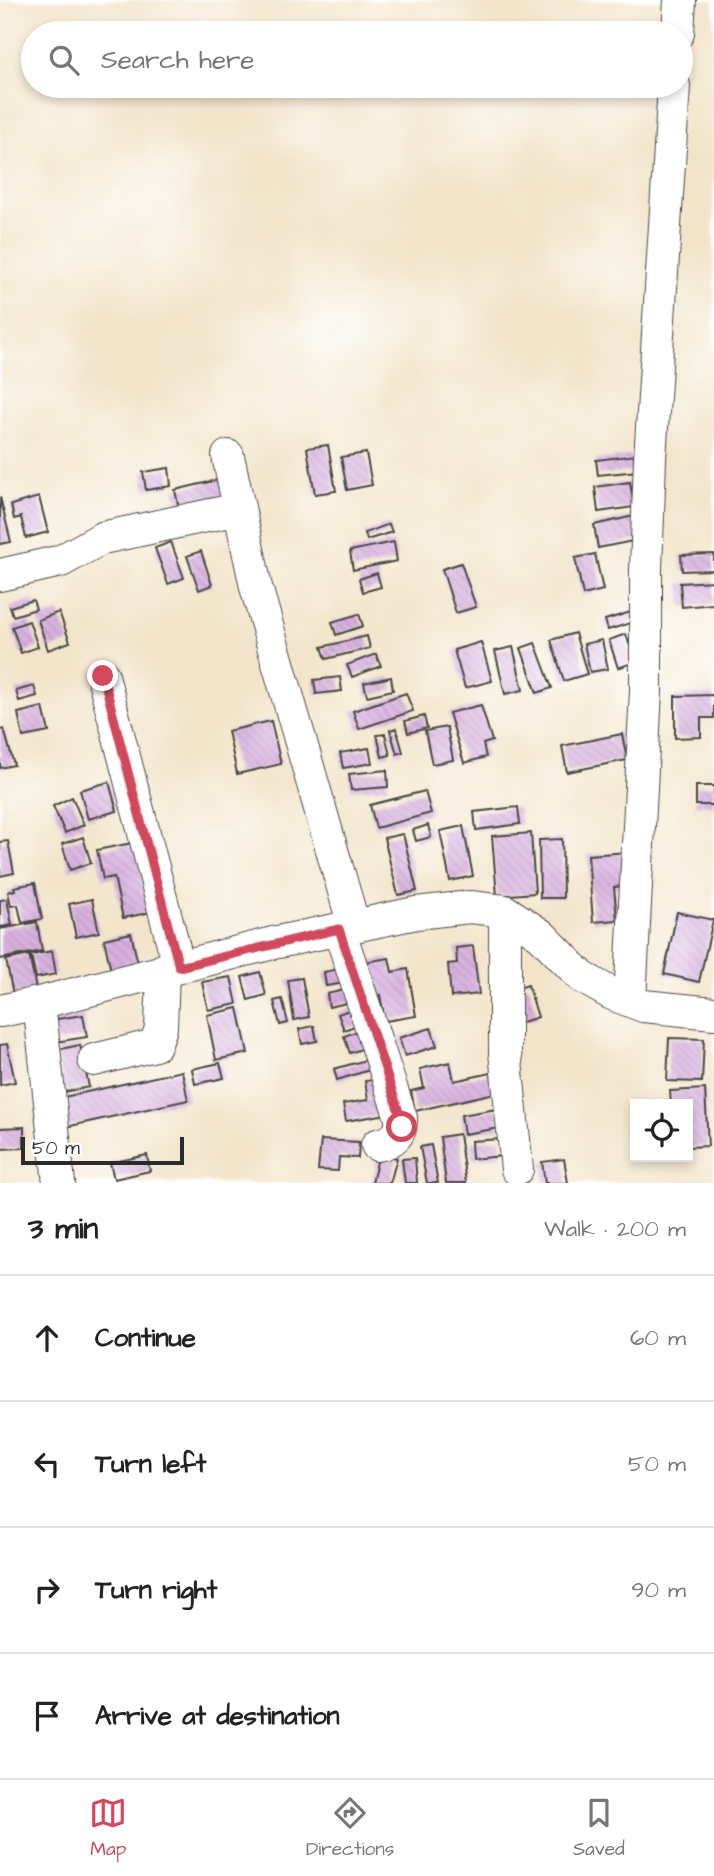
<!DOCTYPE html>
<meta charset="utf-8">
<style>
body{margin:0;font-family:"Architects Daughter",sans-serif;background:#f6f6f6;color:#222}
.controls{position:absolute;right:21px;bottom:21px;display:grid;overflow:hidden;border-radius:0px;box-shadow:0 4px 10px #0003}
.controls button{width:63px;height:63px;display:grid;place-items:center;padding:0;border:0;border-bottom:2px solid #e0e0e0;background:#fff;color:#222;font:35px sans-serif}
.scale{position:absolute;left:21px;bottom:18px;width:163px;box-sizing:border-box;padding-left:7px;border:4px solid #2b2b2b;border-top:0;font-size:19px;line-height:24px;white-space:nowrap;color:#2b2b2b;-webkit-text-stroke:5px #fff;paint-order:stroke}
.stop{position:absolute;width:21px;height:21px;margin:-16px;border:5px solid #d1495b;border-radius:50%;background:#fff}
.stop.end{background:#d1495b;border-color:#fff;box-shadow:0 2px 7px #0008}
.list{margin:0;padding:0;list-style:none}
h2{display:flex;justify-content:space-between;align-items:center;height:91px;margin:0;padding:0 28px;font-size:30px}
h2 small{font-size:23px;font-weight:400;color:#767676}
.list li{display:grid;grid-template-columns:46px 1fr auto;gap:21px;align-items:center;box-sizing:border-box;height:126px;padding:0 28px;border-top:2px solid #e0e0e0}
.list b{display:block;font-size:26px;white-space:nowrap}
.list em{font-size:23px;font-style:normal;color:#767676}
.icon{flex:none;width:38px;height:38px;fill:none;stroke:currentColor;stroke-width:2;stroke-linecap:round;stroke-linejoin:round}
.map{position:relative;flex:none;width:714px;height:1183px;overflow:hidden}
.search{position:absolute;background:#fff;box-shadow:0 4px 10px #0003;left:21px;right:21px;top:21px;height:77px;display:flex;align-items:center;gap:18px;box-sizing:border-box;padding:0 24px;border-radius:38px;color:#767676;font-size:26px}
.sheet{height:595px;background:#fff}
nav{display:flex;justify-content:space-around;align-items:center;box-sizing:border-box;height:98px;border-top:2px solid #e0e0e0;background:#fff;font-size:19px;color:#767676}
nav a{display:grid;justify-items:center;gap:4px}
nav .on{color:#d1495b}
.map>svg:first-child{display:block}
</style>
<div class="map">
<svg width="714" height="1183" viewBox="0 0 714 1183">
<defs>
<pattern id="building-back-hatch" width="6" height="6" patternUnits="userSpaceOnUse" patternTransform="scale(1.75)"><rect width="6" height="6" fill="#d8b1df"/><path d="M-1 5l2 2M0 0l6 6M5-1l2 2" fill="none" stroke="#ba98c0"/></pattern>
</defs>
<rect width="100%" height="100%" fill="#fff"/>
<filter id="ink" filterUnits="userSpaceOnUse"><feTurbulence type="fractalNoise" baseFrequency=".0143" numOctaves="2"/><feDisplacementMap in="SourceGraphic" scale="14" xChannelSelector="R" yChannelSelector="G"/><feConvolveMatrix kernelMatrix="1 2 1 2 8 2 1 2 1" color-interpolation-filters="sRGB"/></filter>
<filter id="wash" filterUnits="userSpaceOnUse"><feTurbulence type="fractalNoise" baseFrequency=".00686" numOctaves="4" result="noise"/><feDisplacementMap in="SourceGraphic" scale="28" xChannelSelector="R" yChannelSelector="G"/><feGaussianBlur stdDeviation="1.57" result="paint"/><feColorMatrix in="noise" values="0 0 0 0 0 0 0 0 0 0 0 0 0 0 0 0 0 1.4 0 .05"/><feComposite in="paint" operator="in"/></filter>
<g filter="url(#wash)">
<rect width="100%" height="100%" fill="#f3e5cb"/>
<g id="blocks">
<path fill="url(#building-back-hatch)" d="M328,445l8,46 -21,3 -8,-46z
M366,453l6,32 -25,5 -6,-33z
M636,455l2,16 -40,4 -2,-15z
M169,468l2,18 -25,4 -3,-18z
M226,478l5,23 -51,12 -5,-23z
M630,482l4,25 -36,5 -3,-25z
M0,497l11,45 -11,2z
M39,497l9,35 -22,6 -5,-21 -7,2 -3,-14z
M634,516l4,24 -40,8 -4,-23z
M389,524l3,8 -25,8 -2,-7z
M171,542l13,36 -16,6 -13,-36z
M394,542l3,19 -44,9 -3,-19z
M201,551l11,34 -13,5 -12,-34z
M595,554l8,36 -20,5 -8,-37z
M714,554v16l-32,1 -1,-16z
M461,563l15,44 -20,6 -14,-44z
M377,573l4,14 -18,5 -4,-13z
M714,581v23l-32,3 -2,-24z
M33,600l3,9 -23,7 -3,-9z
M637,610l3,10 -32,10 -3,-10z
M59,612l11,30 -22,8 -10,-30z
M359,614l4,12 -27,9 -4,-13z
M29,621l9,26 -17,6 -9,-26z
M575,633l12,41 -23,7 -13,-41z
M626,634l9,28 -17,6 -9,-28z
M367,636l3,12 -44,11 -4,-12z
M602,640l6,29 -18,3 -6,-28z
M481,642l11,39 -27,7 -11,-38z
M535,643l17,45 -15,5 -16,-45z
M513,647l10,43 -18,4 -10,-43z
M376,654l5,12 -29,11 -5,-12z
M340,677l2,14 -26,3 -2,-14z
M391,677l2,13 -26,6 -3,-13z
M34,686l3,10 -18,5 -3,-10z
M406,693l7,18 -54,18 -6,-18z
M714,695v23h-13v19l-26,1v-42z
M481,705l11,36 -9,3 3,13 -22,6 -15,-50z
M43,707l6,25 -26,5 -5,-24z
M424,716l3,12 -19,5 -3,-12z
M271,721l10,43 -44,10 -9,-43z
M447,727l6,33 -21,4 -7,-33z
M396,728l7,24 -6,2 -7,-24z
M4,729l10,36 -14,3v-38z
M385,734l5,21 -8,2 -5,-22z
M622,734l5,26 -60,12 -5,-26z
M369,748l3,15 -29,5 -3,-15z
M387,770l1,17 -37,3 -2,-16z
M109,782l8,29 -29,8 -8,-29z
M696,786h18v19h-18z
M425,791l6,22 -55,15 -6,-23z
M72,797l12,28 -19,8 -12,-27z
M518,807l2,17 -44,6 -2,-18z
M428,825l3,12 -15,4 -3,-11z
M463,826l10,50 -23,5 -10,-50z
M531,833l4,60 -38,3 -5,-60z
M403,834l14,57 -19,4 -14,-57z
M83,837l8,26 -21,7 -8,-26z
M562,839l1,59h-23l-1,-58z
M8,841l6,32 -14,3v-34z
M137,842l15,70 -29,6 -9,-41 -11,2 -6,-29z
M629,852l3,33 -18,2 3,33 -24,2 -5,-67z
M35,883l7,36 -20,4 -4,-18 -7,1 -3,-14 7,-2 -1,-3z
M7,899l5,26 -12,2v-27z
M92,899l7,33 -23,5 -7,-33z
M677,912l36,8 -14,62 -35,-8z
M37,922l5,29 -42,8v-30z
M131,933l7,31 -27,7 -7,-32z
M473,946l6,48 -28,3 -3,-33 9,-1 -1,-15z
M52,951l4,23 -20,4 -5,-23z
M29,955l7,34 -23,5 -7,-34z
M389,958l3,14 16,-3 8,47 -31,5 -5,-26 -9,2 -6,-35z
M349,967l2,15 -25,4 -2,-14z
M260,972l6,23 -18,5 -6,-23z
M231,977l6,27 -29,6 -6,-28z
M302,978l7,39 -15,3 -6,-40z
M528,985l10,32 -18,6 -10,-32z
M353,988l3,13 -27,6 -2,-13z
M282,999l6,24 -8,2 -6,-24z
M362,1005l6,16 -24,9 -6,-16z
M238,1008l10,45 -32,7 -9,-45z
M83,1015l4,22 -32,5 -4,-22z
M314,1026l3,15 -15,3 -3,-15z
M367,1028l6,17 -23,8 -6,-17z
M431,1028l6,18 -32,10 -6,-18z
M669,1038l35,1 -2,43 -35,-1z
M7,1044l8,38 -15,3v-40z
M80,1045l9,42 -25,5 -8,-42z
M373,1058l3,10 -39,12 -3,-11z
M450,1062l4,19 37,-8 4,20 -80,18 -4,-20 13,-3 -4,-19z
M220,1063l4,15 -29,6 -3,-15z
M182,1071l6,29 -127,28 -6,-29z
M381,1079l6,35 -41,7 -3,-17 25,-4 -3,-19z
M705,1089l3,57 -20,1v-43h-17l-1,-13z
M497,1109l3,19 -36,6 -3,-19z
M24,1127v21l-24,1v-21z
M459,1134l7,49h-20l-6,-46z
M501,1139l1,17 -30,3 -1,-18z
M321,1140l38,2 -1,16 -19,-1 -1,14 -20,-1z
M431,1145l7,38h-11l-7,-36z
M379,1154l18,4 -7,25h-18z
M147,1155l3,16 -36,8 -4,-16z
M415,1158l2,25h-12l-3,-24z
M564,1159l4,24h-23l-3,-21z"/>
</g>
</g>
<g filter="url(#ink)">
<use href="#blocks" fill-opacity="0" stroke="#494743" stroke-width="2"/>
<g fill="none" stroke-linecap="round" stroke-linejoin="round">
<defs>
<path id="minor" d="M678,33l2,-33
M228,456l28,131 98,339
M0,575l61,-14 41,-23 137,-29
M103,676l76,291
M505,911v141l12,117
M339,929l62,189c1,17 -8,24 -24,27
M630,1001l16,-310v-122l4,-110 24,-373
M39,1003l20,180
M0,1011l39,-8 234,-60 143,-30 54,-6 35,4 36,24 41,42 30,17 31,12 71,7
M94,1060l61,-15 6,-17 2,-58"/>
</defs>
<use href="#minor" stroke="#494743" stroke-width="34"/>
<use href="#minor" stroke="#fff" stroke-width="32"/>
</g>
</g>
<g fill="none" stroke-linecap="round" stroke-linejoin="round" filter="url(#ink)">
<path stroke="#d1495b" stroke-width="9" d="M103,676l76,291 160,-38 62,189 1,9"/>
</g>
</svg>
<div class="controls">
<button><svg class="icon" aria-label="locate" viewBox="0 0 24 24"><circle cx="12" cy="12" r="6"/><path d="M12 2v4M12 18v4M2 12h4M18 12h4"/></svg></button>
</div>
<div class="scale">50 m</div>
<div class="stop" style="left:402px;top:1127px"></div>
<div class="stop end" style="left:103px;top:676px"></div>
<div class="search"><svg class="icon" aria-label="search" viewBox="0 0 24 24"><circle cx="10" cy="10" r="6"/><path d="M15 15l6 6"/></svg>Search here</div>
</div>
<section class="sheet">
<h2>3 min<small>Walk · 200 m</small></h2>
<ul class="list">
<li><svg class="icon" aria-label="ahead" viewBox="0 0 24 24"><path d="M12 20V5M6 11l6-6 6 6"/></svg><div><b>Continue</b></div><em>60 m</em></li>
<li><svg class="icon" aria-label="left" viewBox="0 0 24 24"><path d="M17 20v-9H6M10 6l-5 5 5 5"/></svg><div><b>Turn left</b></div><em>50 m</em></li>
<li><svg class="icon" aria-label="right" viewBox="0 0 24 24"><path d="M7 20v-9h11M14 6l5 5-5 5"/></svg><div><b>Turn right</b></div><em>90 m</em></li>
<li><svg class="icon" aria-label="arrive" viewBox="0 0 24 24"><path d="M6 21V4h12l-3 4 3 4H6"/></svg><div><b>Arrive at destination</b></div></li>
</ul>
</section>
<nav>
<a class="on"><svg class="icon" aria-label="map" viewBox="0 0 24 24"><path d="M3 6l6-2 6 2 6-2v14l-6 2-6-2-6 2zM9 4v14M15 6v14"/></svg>Map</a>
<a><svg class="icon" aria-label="directions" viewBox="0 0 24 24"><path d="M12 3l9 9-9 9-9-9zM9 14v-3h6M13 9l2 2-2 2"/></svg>Directions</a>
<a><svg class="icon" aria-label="saved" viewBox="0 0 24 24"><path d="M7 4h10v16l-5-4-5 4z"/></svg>Saved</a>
</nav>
